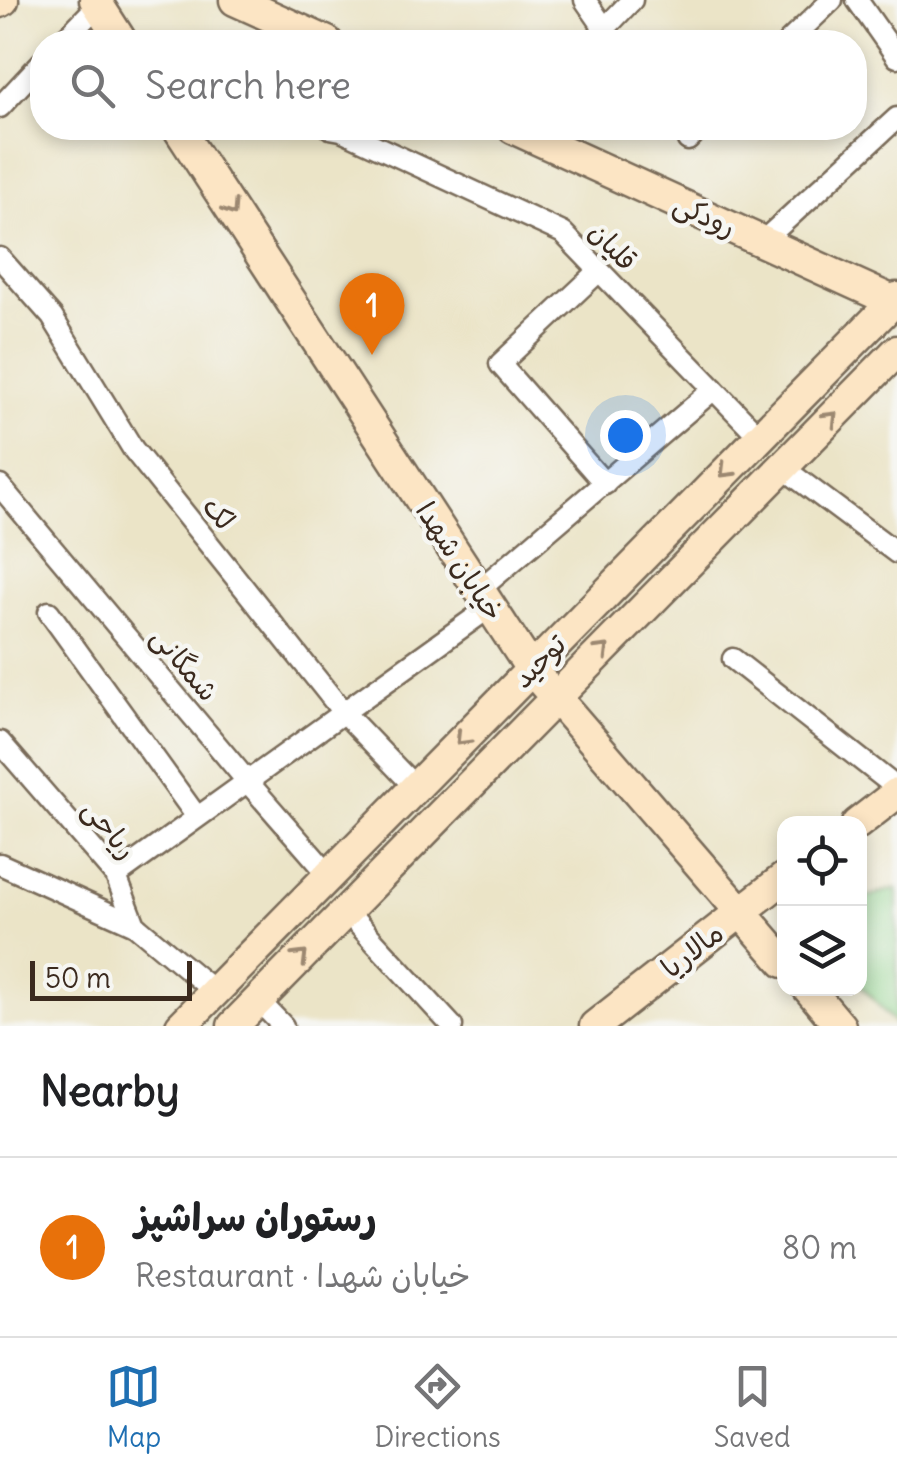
<!DOCTYPE html>
<meta charset="utf-8">
<style>
body{margin:0;font-family:Delius,"Playpen Sans Arabic",sans-serif;background:#f2f2f2;color:#202124}
.controls{position:absolute;right:30px;bottom:30px;display:grid;overflow:hidden;border-radius:20px;box-shadow:0 5px 15px #0003}
.controls button{width:90px;height:90px;display:grid;place-items:center;padding:0;border:0;border-bottom:2px solid #e0e0e0;background:#fff;color:#202124;font:50px sans-serif}
.scale{position:absolute;left:30px;bottom:25px;width:162px;box-sizing:border-box;padding-left:10px;border:5px solid #3b2a1e;border-top:0;font-size:28px;line-height:35px;white-space:nowrap;color:#3b2a1e;-webkit-text-stroke:8px #f6f6f2;paint-order:stroke}
.you{position:absolute;left:625px;top:435px;width:35px;height:35px;margin:-25px;border:8px solid #fff;border-radius:50%;background:#1a73e8;box-shadow:0 0 0 15px #1a73e833}
.badge{display:grid;place-items:center;width:65px;height:65px;border-radius:50%;background:#1f6fb2;color:#fff;font-size:32px;font-weight:700}
.pin{position:absolute;translate:-50% -82px;filter:drop-shadow(0 2px 5px #0008)}
.pin::after{content:'';position:absolute;top:52px;width:35px;height:30px;background:inherit;clip-path:polygon(0 0,100% 0,50% 100%)}
.list{margin:0;padding:0;list-style:none}
h2{display:flex;justify-content:space-between;align-items:center;height:130px;margin:0;padding:0 40px;font-size:42px}
h2 small{font-size:32px;font-weight:400;color:#757577}
.list li{display:grid;grid-template-columns:65px 1fr auto;gap:30px;align-items:center;box-sizing:border-box;height:180px;padding:0 40px;border-top:2px solid #e0e0e0}
.list b{display:block;font-size:38px;white-space:nowrap}
.list p{margin:0;font-size:32px;white-space:nowrap;color:#757577}
.list em{font-size:32px;font-style:normal;color:#757577}
.icon{flex:none;width:55px;height:55px;fill:none;stroke:currentColor;stroke-width:2;stroke-linecap:round;stroke-linejoin:round}
.map{position:relative;flex:none;width:897px;height:1026px;overflow:hidden}
.search{position:absolute;background:#fff;box-shadow:0 5px 15px #0003;left:30px;right:30px;top:30px;height:110px;display:flex;align-items:center;gap:25px;box-sizing:border-box;padding:0 35px;border-radius:40px;color:#757577;font-size:38px}
.sheet{height:310px;background:#fff}
nav{display:flex;justify-content:space-around;align-items:center;box-sizing:border-box;height:140px;border-top:2px solid #e0e0e0;background:#fff;font-size:28px;color:#757577}
nav a{display:grid;justify-items:center;gap:5px}
nav .on{color:#1f6fb2}
.map>svg:first-child{display:block}
</style>
<div class="map">
<svg width="897" height="1026" viewBox="0 0 897 1026">
<rect width="100%" height="100%" fill="#f6f6f2"/>
<filter id="ink" filterUnits="userSpaceOnUse"><feTurbulence type="fractalNoise" baseFrequency=".01" numOctaves="2"/><feDisplacementMap in="SourceGraphic" scale="20" xChannelSelector="R" yChannelSelector="G"/><feConvolveMatrix kernelMatrix="1 2 1 2 8 2 1 2 1" color-interpolation-filters="sRGB"/></filter>
<filter id="wash" filterUnits="userSpaceOnUse"><feTurbulence type="fractalNoise" baseFrequency=".0048" numOctaves="4" result="noise"/><feDisplacementMap in="SourceGraphic" scale="40" xChannelSelector="R" yChannelSelector="G"/><feGaussianBlur stdDeviation="2.25" result="paint"/><feColorMatrix in="noise" values="0 0 0 0 0 0 0 0 0 0 0 0 0 0 0 0 0 1.4 0 .05"/><feComposite in="paint" operator="in"/></filter>
<g filter="url(#wash)">
<rect width="100%" height="100%" fill="#ebe4c7"/>
<path fill="#8ed38c" stroke="#647e55" stroke-width="2.5" d="M897,888v138l-37,-42v-85z"/>
</g>
<g filter="url(#ink)">
<g fill="none" stroke-linecap="round" stroke-linejoin="round">
<defs>
<path id="street" d="M585,0l20,29
M857,0l40,57
M62,42l36,-37
M592,42l40,-42
M788,42l44,-42
M0,107l42,-45
M330,128l11,2 222,103 197,204
M688,140l12,-12
M762,242l135,-124
M0,258l52,59 81,132 210,263 72,75
M599,271l-99,93 105,120
M782,467l115,86
M0,486l247,295 82,94
M479,590l235,-201
M49,612l148,205
M733,659l164,129
M0,742l116,134 19,49 80,67
M0,864l135,61
M116,876l374,-269
M346,911l106,115
M258,1000l25,26"/>
<path id="secondary" d="M95,0l27,42
M235,0l92,42
M0,2l3,-2
M178,128l353,541 253,293
M513,128l384,175
M857,824l40,-31
M808,988l32,38
M181,1026l716,-728
M233,1026l664,-675
M595,1026l189,-148"/>
</defs>
<use href="#street" stroke="#796b59" stroke-width="25"/>
<use href="#secondary" stroke="#796b59" stroke-width="35"/>
<use href="#street" stroke="#fff" stroke-width="20"/>
<use href="#secondary" stroke="#fce5c4" stroke-width="30"/>
</g>
<defs><path id="oneway-chevron" d="M-2-3.5L2.5 0L-2 3.5" fill="none" stroke-width="1.6" stroke-linecap="round" stroke-linejoin="round" transform="scale(2.5)"/></defs>
<g stroke="#9c8871">
<use href="#oneway-chevron" transform="translate(231 209) rotate(57)"/>
<use href="#oneway-chevron" transform="translate(831 418) rotate(-45)"/>
<use href="#oneway-chevron" transform="translate(726 471) rotate(135)"/>
<use href="#oneway-chevron" transform="translate(603 650) rotate(-45)"/>
<use href="#oneway-chevron" transform="translate(462 739) rotate(134)"/>
<use href="#oneway-chevron" transform="translate(301 957) rotate(-45)"/>
</g>
</g>
<g text-anchor="middle" stroke-width="9" stroke-linejoin="round" paint-order="stroke">
<g font-size="28" fill="#3b2a1e" stroke="#f6f6f2">
<text transform="translate(705 215) rotate(25)" y="10">رودکی</text>
<text transform="translate(613 246) rotate(46)" y="10">قلیان</text>
<text transform="translate(219 513) rotate(51)" y="10">لک</text>
<text transform="translate(460 561) rotate(57)" y="10">خیابان شهدا</text>
<text transform="translate(539 661) rotate(-45)" y="10">توحید</text>
<text transform="translate(185 664) rotate(50)" y="10">شمگانی</text>
<text transform="translate(110 829) rotate(51)" y="10">ریاحی</text>
<text transform="translate(692 950) rotate(-38)" y="10">مالاریا</text>
</g>
</g>
</svg>
<div class="controls">
<button><svg class="icon" aria-label="locate" viewBox="0 0 24 24"><circle cx="12" cy="12" r="6"/><path d="M12 2v4M12 18v4M2 12h4M18 12h4"/></svg></button>
<button><svg class="icon" aria-label="layers" viewBox="0 0 24 24"><path d="M12 4l9 5-9 5-9-5zM3 14l9 5 9-5"/></svg></button>
</div>
<div class="scale">50 m</div>
<div class="you"></div>
<div class="pin badge" style="left:372px;top:355px;background:#e8710a">1</div>
<div class="search"><svg class="icon" aria-label="search" viewBox="0 0 24 24"><circle cx="10" cy="10" r="6"/><path d="M15 15l6 6"/></svg>Search here</div>
</div>
<section class="sheet">
<h2>Nearby<small></small></h2>
<ul class="list">
<li><span class="badge" style="background:#e8710a">1</span><div><b>رستوران سراشپز</b><p>Restaurant · خیابان شهدا</p></div><em>80 m</em></li>
</ul>
</section>
<nav>
<a class="on"><svg class="icon" aria-label="map" viewBox="0 0 24 24"><path d="M3 6l6-2 6 2 6-2v14l-6 2-6-2-6 2zM9 4v14M15 6v14"/></svg>Map</a>
<a><svg class="icon" aria-label="directions" viewBox="0 0 24 24"><path d="M12 3l9 9-9 9-9-9zM9 14v-3h6M13 9l2 2-2 2"/></svg>Directions</a>
<a><svg class="icon" aria-label="saved" viewBox="0 0 24 24"><path d="M7 4h10v16l-5-4-5 4z"/></svg>Saved</a>
</nav>
